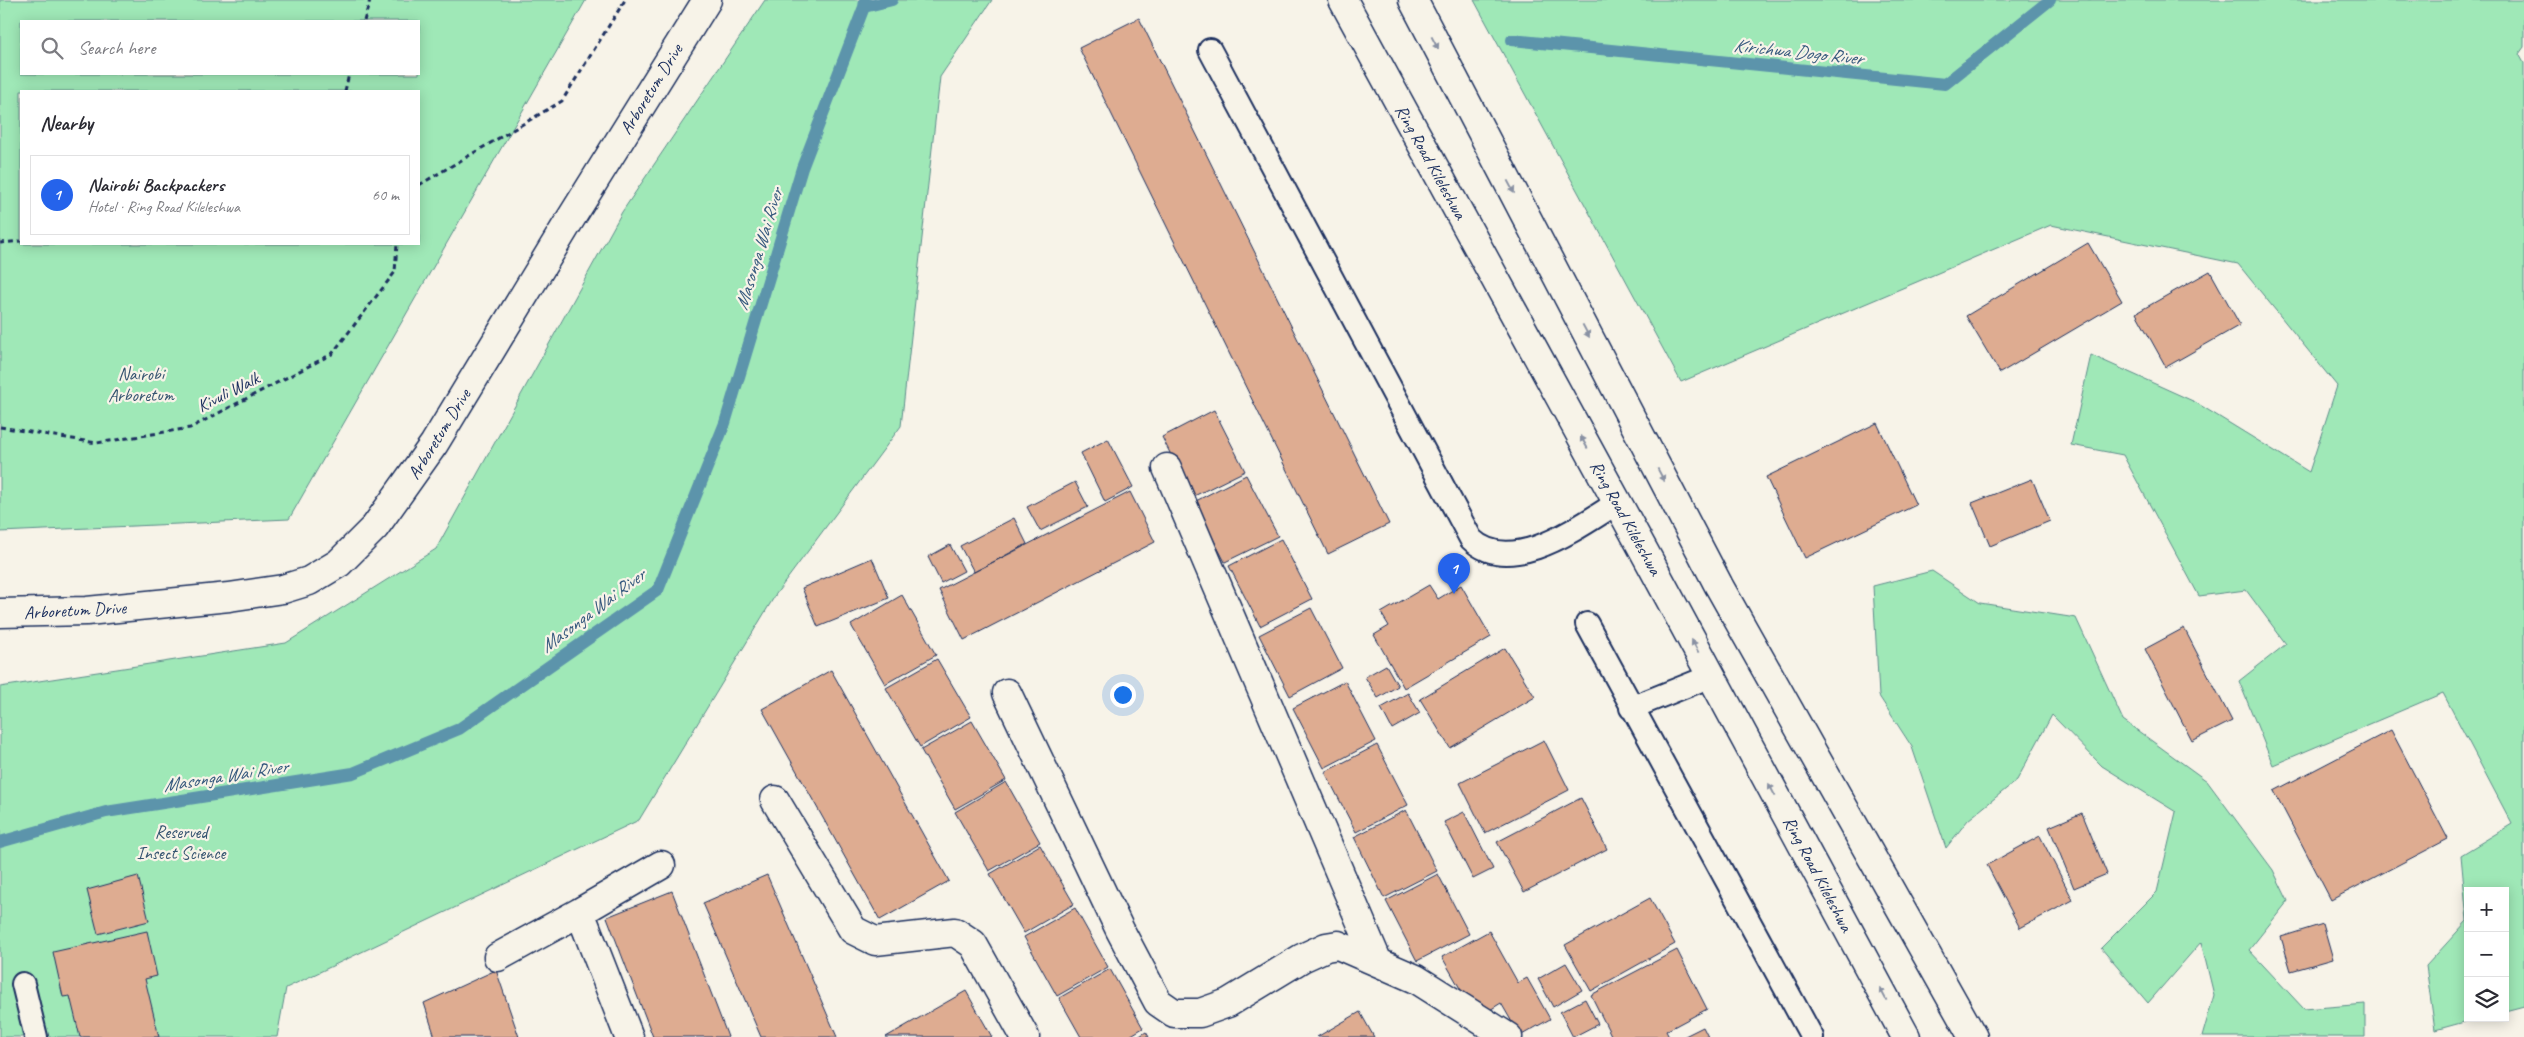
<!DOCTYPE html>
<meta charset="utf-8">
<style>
body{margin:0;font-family:Caveat,sans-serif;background:#f2f2f3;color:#2b2b33}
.controls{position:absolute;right:15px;bottom:15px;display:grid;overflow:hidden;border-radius:0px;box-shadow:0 2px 12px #0003}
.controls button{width:45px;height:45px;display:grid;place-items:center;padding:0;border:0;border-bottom:1px solid #e1e1e2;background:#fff;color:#2b2b33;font:25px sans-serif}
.you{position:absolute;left:1122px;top:694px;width:18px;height:18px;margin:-12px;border:4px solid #fff;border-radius:50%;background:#1a73e8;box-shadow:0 0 0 8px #1a73e833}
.badge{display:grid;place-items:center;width:32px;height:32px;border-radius:50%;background:#2563eb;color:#fff;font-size:16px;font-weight:700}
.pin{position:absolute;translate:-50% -41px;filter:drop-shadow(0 1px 2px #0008)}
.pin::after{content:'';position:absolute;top:26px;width:18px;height:15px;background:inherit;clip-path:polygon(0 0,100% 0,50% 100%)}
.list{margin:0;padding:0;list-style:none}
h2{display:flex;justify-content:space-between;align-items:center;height:65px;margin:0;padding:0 20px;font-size:21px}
h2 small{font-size:16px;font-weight:400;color:#7c7c81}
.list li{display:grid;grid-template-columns:32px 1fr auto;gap:15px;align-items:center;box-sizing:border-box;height:80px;margin:0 10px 10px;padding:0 10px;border:1px solid #e1e1e2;border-radius:0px}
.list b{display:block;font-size:19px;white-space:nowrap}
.list p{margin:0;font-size:16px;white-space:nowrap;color:#7c7c81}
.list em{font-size:16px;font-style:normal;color:#7c7c81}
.icon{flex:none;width:28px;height:28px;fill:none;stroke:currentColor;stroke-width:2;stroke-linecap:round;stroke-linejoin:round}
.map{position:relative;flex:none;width:2524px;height:1037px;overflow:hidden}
.search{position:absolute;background:#fff;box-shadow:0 2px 12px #0003;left:20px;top:20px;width:400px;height:55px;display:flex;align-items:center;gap:12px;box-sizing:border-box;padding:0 18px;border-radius:0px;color:#7c7c81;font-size:19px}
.panel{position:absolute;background:#fff;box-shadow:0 2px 12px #0003;left:20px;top:90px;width:400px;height:155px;border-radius:0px}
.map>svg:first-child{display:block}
</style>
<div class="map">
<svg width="2524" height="1037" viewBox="0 0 2524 1037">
<rect width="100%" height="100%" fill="#f7f3e8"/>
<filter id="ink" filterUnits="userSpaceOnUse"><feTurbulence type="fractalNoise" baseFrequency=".02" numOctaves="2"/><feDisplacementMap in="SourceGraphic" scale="10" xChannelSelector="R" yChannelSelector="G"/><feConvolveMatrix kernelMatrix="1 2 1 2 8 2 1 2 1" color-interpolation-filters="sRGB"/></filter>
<g filter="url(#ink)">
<path fill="#9fe8b7" stroke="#5d8c8a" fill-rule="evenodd" d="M0,0h586l-297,519 -289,13zM419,21v53h-398v-53zM419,91v153h-398v-153z
M765,0h227l-52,77 -39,349 -125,168 -137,226 -353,168 -9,49h-277v-350l286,-44 150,-94 186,-337z
M1474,0h1050v47l-5,7 5,9v943l-19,5v-120h-37v127h11l-44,12 -9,-64 41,-45 -6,-66 51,-31 -69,-131 -170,72 -34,-84 47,-37 -40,-54 -47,6 -76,-141 -52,-10 20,-90 104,47 114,70 28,-86 -99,-122 -187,-39 -370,157z
M1932,571l48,32 96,15 47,102 84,61 66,89 15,31 -39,49 55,59 61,-5v33h-163l12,-42 -13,-53 -53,61 -47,-55 56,-56 19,-80 -74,-46 -50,-51 -35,65 -49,40 -22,28 -34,-101 -33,-51 -6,-110z"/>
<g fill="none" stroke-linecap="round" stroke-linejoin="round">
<path stroke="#5b94ab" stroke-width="12" d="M864,7l28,-7
M1512,40l433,44 105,-84
M0,842l106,-30 247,-39 106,-44 199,-139 67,-167 77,-255 62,-161 1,-7"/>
</g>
<path fill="#deac91" stroke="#1b2f5e" d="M1139,18l250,506 -61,30 -249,-506z
M2088,243l34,58 -122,72 -34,-57z
M2210,271l30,54 -74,42 -30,-54z
M1214,410l31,61 -53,26 -30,-60z
M1877,423l39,82 -111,53 -39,-81z
M1108,439l25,48 -28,15 -24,-49z
M1246,475l32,61 -53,26 -31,-60z
M2032,479l18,42 -60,25 -18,-43z
M1075,482l13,25 -48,24 -13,-24z
M1130,492l25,50 -191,98 -25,-50z
M1014,518l13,26 -53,28 -14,-26z
M1281,539l31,60 -52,27 -31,-60z
M950,545l14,26 -23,12 -13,-26z
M872,558l17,40 -71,29 -16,-39z
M1429,585l9,14 23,-14 30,52 -87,51 -30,-53 15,-9 -8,-13z
M902,595l34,60 -51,29 -34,-59z
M1311,608l31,60 -52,28 -31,-61z
M2184,628l48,93 -40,20 -47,-92z
M1505,648l30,49 -85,51 -30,-49z
M937,659l34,58 -51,30 -34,-59z
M1386,665l12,21 -20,12 -13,-21z
M831,670l118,211 -69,39 -118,-211z
M1345,681l31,60 -52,27 -31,-60z
M1408,693l12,20 -28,16 -11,-21z
M972,721l34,59 -51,29 -34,-59z
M2391,730l57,109 -117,61 -57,-109z
M1544,740l25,50 -84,43 -25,-50z
M1377,745l31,60 -52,27 -31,-60z
M1006,782l34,60 -51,29 -34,-59z
M1581,798l26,51 -83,43 -27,-50z
M1406,810l31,61 -53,27 -30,-61z
M1464,812l29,57 -20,10 -29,-57z
M2082,813l25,61 -33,14 -25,-61z
M2040,836l33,64 -53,28 -33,-63z
M1040,845l34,59 -50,29 -34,-59z
M1438,874l31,60 -52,27 -31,-60z
M767,875l70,162h-76l-58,-134z
M138,876l11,45 -51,13 -11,-44z
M672,891l56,146h-75l-46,-120z
M1650,898l25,46 -84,47 -26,-46z
M1075,908l33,59 -51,29 -33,-59z
M2323,924l10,35 -42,12 -10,-34z
M147,931l10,45 -12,3 14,58h-79l-10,-41 -7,1 -10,-45z
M1489,931l29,52 9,-5 23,41 -30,17 -19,-33 -24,15 -35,-61z
M1677,950l30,59 -41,22 3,6h-57l-21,-42z
M1566,963l16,27 -29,17 -15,-28z
M1110,969l33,59 -15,9h-47l-22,-39z
M496,970l23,67h-84l-11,-34z
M966,991l26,46h-106z
M1585,999l13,25 -25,13 -13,-25z
M1360,1012l14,25h-57z
M1703,1027l5,10h-25z
M1146,1032l3,5h-11z"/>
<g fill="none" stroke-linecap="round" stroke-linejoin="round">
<defs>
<path id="service" d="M1210,50l261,489c40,39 110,-14 146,-36
M1587,624l225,413
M1631,708l80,-32
M23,984l13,53"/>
<path id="minor" d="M1167,468l210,492
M0,613l87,-2 142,-14 54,-8 26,-8 30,-18 36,-36 59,-83 134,-221 139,-223
M1007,693l113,237 38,72 16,11h26l28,-10 74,-45 24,-11 12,-2 78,34 92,58
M775,800l78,130 22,11 80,-9 18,12 52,93
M580,912l81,-47
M498,957l82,-45 49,125"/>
<path id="secondary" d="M1343,0l308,564 255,473
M1413,0l306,586 254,451"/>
</defs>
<use href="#service" stroke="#1b2f5e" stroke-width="26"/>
<use href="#minor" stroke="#1b2f5e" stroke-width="31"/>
<use href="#secondary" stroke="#1b2f5e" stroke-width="31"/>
<path stroke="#1b2f5e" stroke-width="3" stroke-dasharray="5 4" stroke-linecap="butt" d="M364,21l6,-21
M345,91l4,-17
M419,185l143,-84 63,-101
M0,243l21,-2
M0,427l97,16 93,-15 142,-74 63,-82 2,-28"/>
<use href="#service" stroke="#f7f3e8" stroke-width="22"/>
<use href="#minor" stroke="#f7f3e8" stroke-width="28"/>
<use href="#secondary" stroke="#f7f3e8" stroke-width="28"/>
</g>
<defs><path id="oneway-solid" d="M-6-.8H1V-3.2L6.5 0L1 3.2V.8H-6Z" transform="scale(1.25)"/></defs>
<g fill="#8991a3">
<use href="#oneway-solid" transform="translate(1435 43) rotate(62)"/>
<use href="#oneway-solid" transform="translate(1511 187) rotate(62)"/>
<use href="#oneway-solid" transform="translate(1586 331) rotate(62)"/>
<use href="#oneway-solid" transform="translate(1584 442) rotate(-119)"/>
<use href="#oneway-solid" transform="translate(1661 475) rotate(62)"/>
<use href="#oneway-solid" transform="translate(1695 646) rotate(-118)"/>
<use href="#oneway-solid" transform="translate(1772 790) rotate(-118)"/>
<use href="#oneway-solid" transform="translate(1883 994) rotate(-118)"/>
</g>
</g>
<g text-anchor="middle" stroke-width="4.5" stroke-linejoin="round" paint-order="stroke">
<g font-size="18" fill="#1b2f5e" stroke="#f7f3e8">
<text transform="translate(651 89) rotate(-58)" y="6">Arboretum Drive</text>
<text transform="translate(1431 162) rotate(61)" y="6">Ring Road Kileleshwa</text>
<text transform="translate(228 392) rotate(-27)" y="6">Kivuli Walk</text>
<text transform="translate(439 434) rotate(-58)" y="6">Arboretum Drive</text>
<text transform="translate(1626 518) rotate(61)" y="6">Ring Road Kileleshwa</text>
<text transform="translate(75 610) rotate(-3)" y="6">Arboretum Drive</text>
<text transform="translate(1818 874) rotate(62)" y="6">Ring Road Kileleshwa</text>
</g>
<g font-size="18" fill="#355470" stroke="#f7f3e8">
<text x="141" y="380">Nairobi<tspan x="141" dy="21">Arboretum</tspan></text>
<text x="181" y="838">Reserved<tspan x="181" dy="21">Insect Science</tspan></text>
</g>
<g font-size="19" font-style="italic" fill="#36597e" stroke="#f7f3e8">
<text transform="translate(1798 51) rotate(6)" y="7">Kirichwa Dogo River</text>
<text transform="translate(758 249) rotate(-73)" y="7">Masonga Wai River</text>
<text transform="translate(592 610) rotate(-37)" y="7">Masonga Wai River</text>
<text transform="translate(225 775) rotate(-9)" y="7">Masonga Wai River</text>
</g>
</g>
</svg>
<div class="controls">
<button>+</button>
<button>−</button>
<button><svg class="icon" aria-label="layers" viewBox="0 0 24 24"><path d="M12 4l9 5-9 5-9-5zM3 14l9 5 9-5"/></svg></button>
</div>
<div class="you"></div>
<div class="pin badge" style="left:1454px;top:594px">1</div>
<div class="search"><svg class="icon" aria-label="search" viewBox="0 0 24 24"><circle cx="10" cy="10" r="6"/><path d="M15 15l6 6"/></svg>Search here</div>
<section class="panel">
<h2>Nearby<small></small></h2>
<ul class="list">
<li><span class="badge">1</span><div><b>Nairobi Backpackers</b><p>Hotel · Ring Road Kileleshwa</p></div><em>60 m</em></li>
</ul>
</section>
</div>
